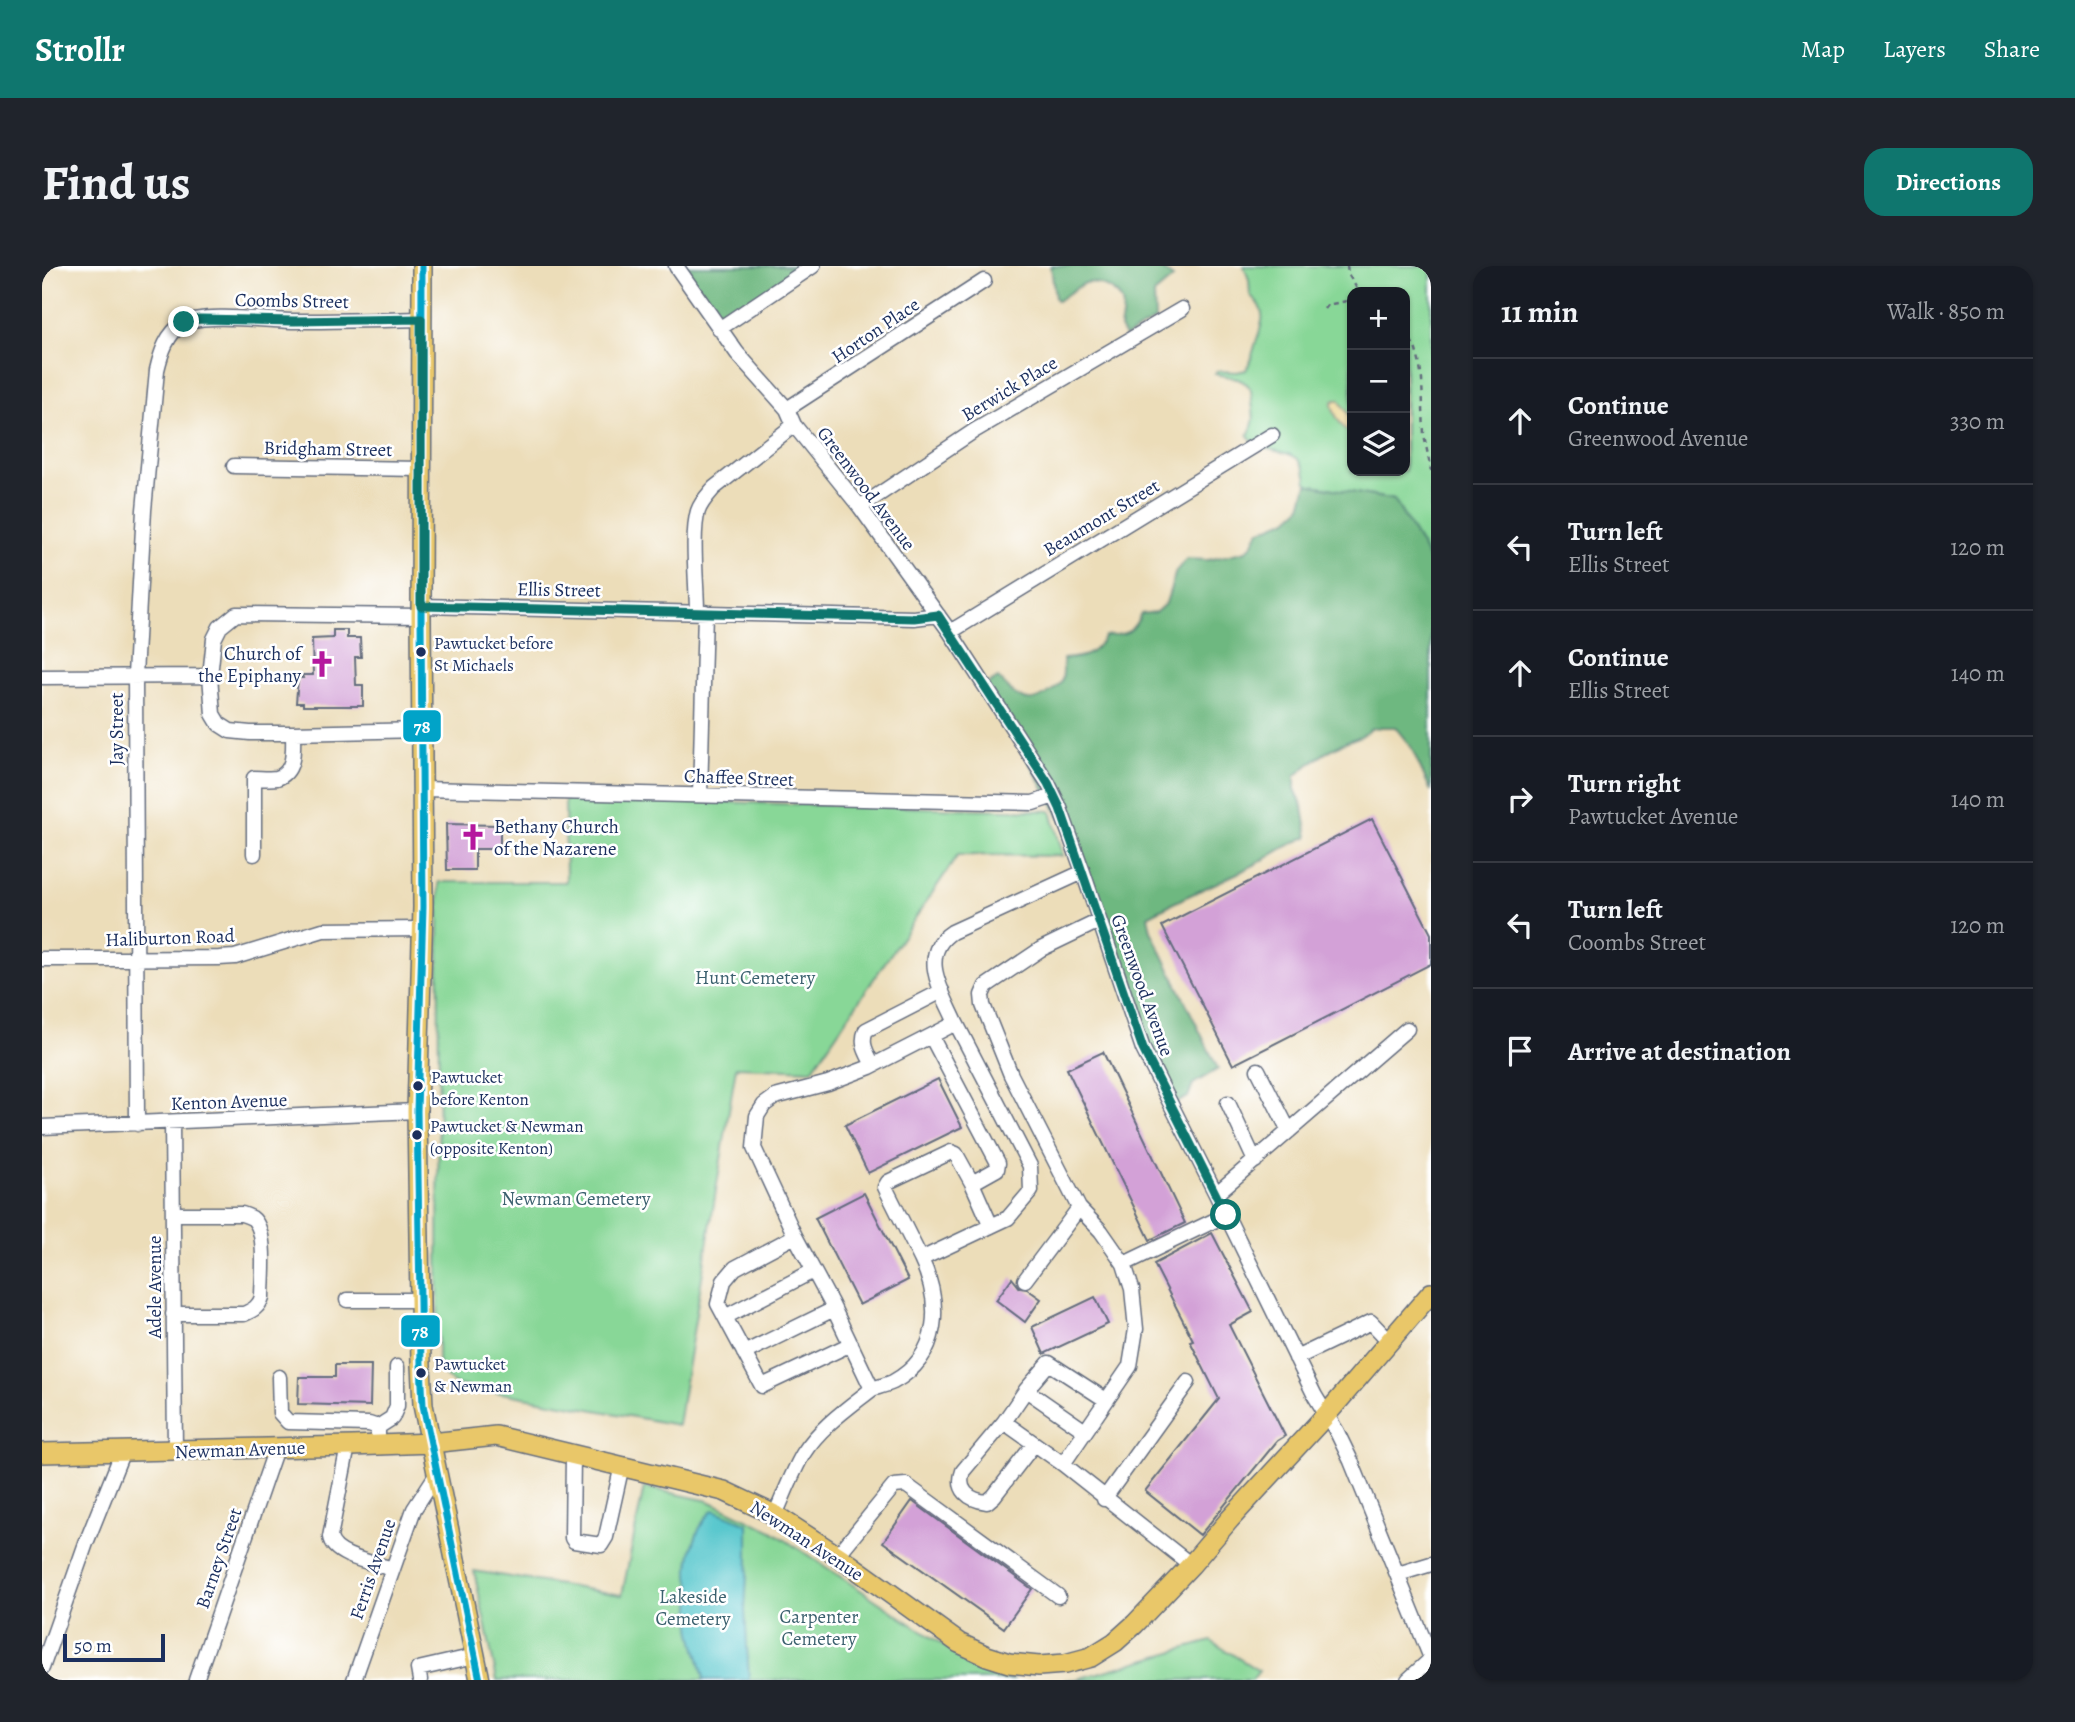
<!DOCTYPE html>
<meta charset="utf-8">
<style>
body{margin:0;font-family:Alegreya,serif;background:#20242c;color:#f1f3f6}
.controls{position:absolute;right:21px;top:21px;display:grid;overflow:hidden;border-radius:14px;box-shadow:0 2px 5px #0004}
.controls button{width:63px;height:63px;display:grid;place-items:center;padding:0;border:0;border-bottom:2px solid #363941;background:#171b24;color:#f1f3f6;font:35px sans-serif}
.scale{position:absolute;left:21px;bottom:18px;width:102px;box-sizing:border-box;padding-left:7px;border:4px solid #1b2f5e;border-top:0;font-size:19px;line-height:24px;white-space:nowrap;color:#1b2f5e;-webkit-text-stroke:5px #fff;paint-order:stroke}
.stop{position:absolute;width:21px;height:21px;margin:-16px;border:5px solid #0f766e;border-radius:50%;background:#fff}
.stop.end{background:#0f766e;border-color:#fff;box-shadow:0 2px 7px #0008}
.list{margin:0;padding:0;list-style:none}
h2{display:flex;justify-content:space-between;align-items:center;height:91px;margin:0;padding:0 28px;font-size:30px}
h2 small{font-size:23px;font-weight:400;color:#9ea1a6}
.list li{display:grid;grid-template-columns:46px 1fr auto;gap:21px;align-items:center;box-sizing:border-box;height:126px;padding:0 28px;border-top:2px solid #363941}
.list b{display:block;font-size:26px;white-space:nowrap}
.list p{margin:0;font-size:23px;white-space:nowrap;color:#9ea1a6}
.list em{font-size:23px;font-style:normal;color:#9ea1a6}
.icon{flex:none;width:38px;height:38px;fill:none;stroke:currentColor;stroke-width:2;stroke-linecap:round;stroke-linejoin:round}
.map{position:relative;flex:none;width:1389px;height:1414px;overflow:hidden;border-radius:21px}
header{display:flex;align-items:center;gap:42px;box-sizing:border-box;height:98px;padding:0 35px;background:#0f766e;color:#fff}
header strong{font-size:33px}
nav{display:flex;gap:38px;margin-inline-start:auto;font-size:24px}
.intro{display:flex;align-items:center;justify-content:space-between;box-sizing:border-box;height:168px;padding:0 42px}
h1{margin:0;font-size:49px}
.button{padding:18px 32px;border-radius:21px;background:#0f766e;color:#fff;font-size:24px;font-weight:700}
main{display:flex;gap:42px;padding:0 42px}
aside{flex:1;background:#171b24;border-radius:21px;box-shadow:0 2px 5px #0004}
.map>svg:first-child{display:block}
</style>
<header>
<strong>Strollr</strong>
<nav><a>Map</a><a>Layers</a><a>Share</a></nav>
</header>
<div class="intro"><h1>Find us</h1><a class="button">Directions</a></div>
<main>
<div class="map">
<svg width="1389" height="1414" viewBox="0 0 1389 1414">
<rect width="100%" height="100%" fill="#fff"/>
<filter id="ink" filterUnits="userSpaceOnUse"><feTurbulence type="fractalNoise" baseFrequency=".0143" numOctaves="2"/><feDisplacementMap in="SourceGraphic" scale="14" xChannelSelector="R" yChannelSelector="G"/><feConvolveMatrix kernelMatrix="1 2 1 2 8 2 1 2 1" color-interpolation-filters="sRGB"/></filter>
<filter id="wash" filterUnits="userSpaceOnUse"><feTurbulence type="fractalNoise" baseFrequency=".00686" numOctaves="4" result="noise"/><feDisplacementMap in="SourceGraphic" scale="28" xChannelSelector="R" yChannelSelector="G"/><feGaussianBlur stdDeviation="1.57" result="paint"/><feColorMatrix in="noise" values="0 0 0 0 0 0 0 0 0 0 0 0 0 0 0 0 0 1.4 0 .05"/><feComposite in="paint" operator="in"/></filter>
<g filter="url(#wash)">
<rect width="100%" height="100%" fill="#ecddb9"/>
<path fill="#88d797" stroke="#52837a" stroke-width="2" fill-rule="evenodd" d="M1202,0h187v299l-9,-18 -28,-47 -87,-16c-1,-47 -45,-22 -59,-49 8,-15 6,-18 4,-33 0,-2 -1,-10 -1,-12 -5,-12 -25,-14 -36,-16l2,-3 20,1 9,-2c5,-9 7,-18 10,-28 7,-20 12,-31 -6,-47l-1,-15zM1310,26h53v179h-53z
M523,532l486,13 12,45 -105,-1 -146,215 -76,-3 -58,358 -221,-40c-12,-7 -16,-12 -19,-25l1,-478h127z
M602,1221l65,14 63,30 210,140 33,9h-518l-23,-109 148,24z
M1169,1375l48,30 -7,9h-188l13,-1z"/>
<path fill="#6eb880" stroke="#44746f" stroke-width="2" d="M637,0h125l-85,56z
M1009,0h107l15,12 -19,16 1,26 -30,17 -5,-9c4,-20 7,-31 -14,-41 -6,-3 -14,-6 -21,-4 -4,1 -22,15 -28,18l-2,-3z
M1265,218l87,16 28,47 9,18v226l-20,-44 -16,-20h-14l-11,2c-8,10 -19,9 -29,15 -17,9 -32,19 -46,32v13l8,19 5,29c-21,6 -38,21 -58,30 -34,17 -69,31 -102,49l3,15 67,138 -25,15 -5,13 -18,9 -91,-254 -92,-167 11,-7c8,7 15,18 26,21 8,3 14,0 21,-4 18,-10 19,-15 18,-36 22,-1 30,-4 42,-23 21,-2 27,-2 36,-22l15,-2 10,-9 10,-32 11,-12 21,1 38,-9 6,-6 7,-14 29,-12 13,-12z"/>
<path fill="#eeda9e" stroke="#84847e" stroke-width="2" d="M1293,134h4l13,20v11h-5c-6,-5 -16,-21 -15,-29z"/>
<path fill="#59c7cd" stroke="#3a7b96" stroke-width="2" d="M671,1244l35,14v34l-3,52 4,70h-45c-2,-15 -8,-28 -11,-43 -4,-14 -2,-30 -1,-44 0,-6 -2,-11 -3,-17 -1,-21 8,-52 24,-66z"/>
<g id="blocks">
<path fill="#d3a1d7" d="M291,364h14v8h13l1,19h-6l1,28h7v21h-60v-3h-7l2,-25h5l-1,-3h11l-1,-36 21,-1z
M1330,553l59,115v30l-198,101 -71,-139z
M404,558l54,1v24h-25v21h-28z
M1061,786l82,171 -35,17 -83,-171z
M896,813l24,48 -94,46 -23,-48z
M822,927l44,87 -49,25 -44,-87z
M1170,967l41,79 -24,13 56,111 -8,5 -77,94 -55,-44 74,-92 -29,-58 3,-1 -39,-76z
M970,1012l8,10 7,1 14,10 -16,23 -29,-22z
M1053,1031l13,27 -64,30 -12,-27z
M293,1099h36l-1,41 -72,-2 1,-27h36z
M870,1235l120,88 -28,39 -121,-86z"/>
</g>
</g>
<g filter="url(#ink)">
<use href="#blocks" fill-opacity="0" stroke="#646c7e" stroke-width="2"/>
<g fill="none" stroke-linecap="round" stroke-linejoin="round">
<defs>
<path id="minor" d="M634,0l61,87 50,56 7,16 66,82 90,125 98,151 12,25 23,64 60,177 73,145 99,202 22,36 14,29 80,197
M677,63l94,-63
M745,143l197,-128
M192,200l188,3
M818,241l114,-76 208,-122
M379,340l493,12 24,-3
M655,346c0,-26 -6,-79 1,-101 3,-9 10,-16 16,-23l80,-63
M379,350l-185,-2 -16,13 -6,12 -4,37 3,38 6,10 11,7 20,2h43l128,-3
M908,366l322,-197
M0,411l168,-1
M380,523l611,14 21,-7
M658,529l5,-183
M212,588v-76c6,0 16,1 23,0 19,-6 16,-30 16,-45
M0,693l177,-1 16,-1 88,-27 99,-1
M831,799c-6,-12 -13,-21 -7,-35l76,-39
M1216,804l31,61
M1186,837l27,58
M130,856l3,329
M95,858l-2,-449 9,-165 13,-140c4,-17 10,-37 26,-46 19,-12 88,-3 113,-3 42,0 84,-1 125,-2
M0,861l375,-16
M930,917l19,43
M1174,928l191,-165
M753,970l-60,32 -11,13 -6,23 44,82 89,-42
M879,993l-36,-72 3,-5 63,-30 5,2 16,29 25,-14 1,-6 -67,-127
M1082,998l102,-49
M983,1014l54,-72
M305,1034h74
M131,1048h71c9,-4 15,-7 18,-17 0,-19 6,-67 -10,-79 -2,-1 -7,-3 -10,-4h-69
M683,1051l88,-46
M702,1087l90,-44
M1254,1092l75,-36 18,19
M237,1111l1,36 8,9 81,2 9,3v18
M830,1123c6,-2 14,-4 21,-7 48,-26 49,-79 28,-123l87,-41 23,-27 -1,-25 -74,-143
M984,1124l59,41
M1064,1134l-57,-37 -23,27 -22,32 59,42 128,101
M962,1156l-41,49c-7,19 6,29 24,31l7,-6 40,-52
M336,1161l14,-9 5,-12v-39
M306,1180l-18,91c3,20 45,26 63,32
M531,1188l-1,84 2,3 27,4 5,-8 16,-72
M1021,1198l67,-98 6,-37 -4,-40 -8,-25 -23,-33 -22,-23 -68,-133 -28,-70 -1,-10 4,-9 55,-37 58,-28
M1062,1233l84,-117
M733,1249c9,-20 17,-42 28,-61 17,-27 45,-46 69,-65l-41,-86 -36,-67 -41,-88 3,-32 7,-11 11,-8 53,-14 42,-16 86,-44c-13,-30 -39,-68 -4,-91l131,-60
M795,1290l57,-70 12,-1 152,111
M1356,1308l33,-10
M0,1402l44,-125 36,-90
M154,1414l80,-232
M312,1414l60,-171 22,-34
M378,1414l-2,-11 57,-13
M1366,1414l23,-21"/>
<path id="major" d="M380,0l-1,350 2,291 -6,204 4,254 2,40 57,275
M0,1187l310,-7 79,-3 65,-7 228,55 51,24 66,43 118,85 28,13 22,7 30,3 26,-2 26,-7 24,-15 20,-18 56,-59 39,-46 96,-104 105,-122"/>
</defs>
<use href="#minor" stroke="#646c7e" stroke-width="17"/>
<use href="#major" stroke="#646c7e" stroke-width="22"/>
<path stroke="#646c7e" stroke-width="2.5" stroke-dasharray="5 5" stroke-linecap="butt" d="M1305,0l1,8 11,18
M1282,43l3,-4 25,-5
M1363,66l10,15 4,14 3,19 2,55 7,36"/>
<use href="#minor" stroke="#fff" stroke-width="14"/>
<use href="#major" stroke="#e9c769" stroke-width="19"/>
<defs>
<path id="bus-1" d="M380,0l-1,350 2,291 -6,204 4,254 2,40 57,275"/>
</defs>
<use href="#bus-1" stroke="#fff" stroke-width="12"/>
<use href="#bus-1" stroke="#01a3c8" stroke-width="7"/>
</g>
</g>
<g fill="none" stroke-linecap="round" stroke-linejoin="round" filter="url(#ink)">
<path stroke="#0f766e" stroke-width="9" d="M142,56l16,-3 94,2 127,-2v287l493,12 24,-3 110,168 12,25 83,241 83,166"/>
</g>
<defs>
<symbol id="church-bare" viewBox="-9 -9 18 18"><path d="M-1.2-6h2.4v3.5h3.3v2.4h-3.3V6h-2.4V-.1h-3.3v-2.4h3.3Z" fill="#b5179e" stroke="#fff" stroke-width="2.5" paint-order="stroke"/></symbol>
</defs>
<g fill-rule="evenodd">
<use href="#church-bare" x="261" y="379" width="38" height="38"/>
<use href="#church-bare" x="412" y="552" width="38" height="38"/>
</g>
<g fill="#1b2f5e" stroke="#fff" stroke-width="2.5">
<circle cx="379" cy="386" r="6"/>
<circle cx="376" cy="820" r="6"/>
<circle cx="375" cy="869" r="6"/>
<circle cx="379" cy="1107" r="6"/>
</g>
<g text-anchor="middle" stroke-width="5" stroke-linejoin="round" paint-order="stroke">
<g font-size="17" fill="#1b2f5e" stroke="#fff" text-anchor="start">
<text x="392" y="383">Pawtucket before<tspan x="392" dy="22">St Michaels</tspan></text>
<text x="389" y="817">Pawtucket<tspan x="389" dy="22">before Kenton</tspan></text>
<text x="388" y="866">Pawtucket &amp; Newman<tspan x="388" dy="22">(opposite Kenton)</tspan></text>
<text x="392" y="1104">Pawtucket<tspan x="392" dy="22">&amp; Newman</tspan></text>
</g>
<g font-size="19" fill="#1b2f5e" stroke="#fff">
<text transform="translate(250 34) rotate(1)" y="7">Coombs Street</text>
<text transform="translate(833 64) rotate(-34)" y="7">Horton Place</text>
<text transform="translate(967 122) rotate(-31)" y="7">Berwick Place</text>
<text transform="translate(286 182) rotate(1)" y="7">Bridgham Street</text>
<text transform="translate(825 222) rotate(53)" y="7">Greenwood Avenue</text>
<text transform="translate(1059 251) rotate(-31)" y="7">Beaumont Street</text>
<text transform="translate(517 323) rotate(1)" y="7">Ellis Street</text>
<text transform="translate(74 463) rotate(-90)" y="7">Jay Street</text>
<text transform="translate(697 511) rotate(2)" y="7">Chaffee Street</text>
<text transform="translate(128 671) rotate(-2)" y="7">Haliburton Road</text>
<text transform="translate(1101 719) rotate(70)" y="7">Greenwood Avenue</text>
<text transform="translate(187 835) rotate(-2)" y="7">Kenton Avenue</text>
<text transform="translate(112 1021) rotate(-90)" y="7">Adele Avenue</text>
<text transform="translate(198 1183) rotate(-2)" y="7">Newman Avenue</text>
<text transform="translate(765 1274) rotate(33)" y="7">Newman Avenue</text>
<text transform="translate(176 1292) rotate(-71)" y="7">Barney Street</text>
<text transform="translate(330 1303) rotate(-71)" y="7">Ferris Avenue</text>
</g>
<g font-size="19" fill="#1b2f5e" stroke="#fff" text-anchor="end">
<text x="259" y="394">Church of<tspan x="259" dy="22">the Epiphany</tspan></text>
<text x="452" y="567" text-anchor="start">Bethany Church<tspan x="452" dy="22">of the Nazarene</tspan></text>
</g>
<g font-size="19" fill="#3c616f" stroke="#fff">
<text x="713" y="718">Hunt Cemetery</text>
<text x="534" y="939">Newman Cemetery</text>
<text x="651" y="1337">Lakeside<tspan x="651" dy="22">Cemetery</tspan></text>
<text x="777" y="1357">Carpenter<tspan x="777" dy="22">Cemetery</tspan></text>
</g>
</g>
<g stroke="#fff" stroke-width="2.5">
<rect x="360" y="443" width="40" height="34" rx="7" fill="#01a3c8"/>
<rect x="358" y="1048" width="41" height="34" rx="7" fill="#01a3c8"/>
</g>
<g font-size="19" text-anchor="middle" font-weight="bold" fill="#fff">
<text x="380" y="467">78</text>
<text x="378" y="1072">78</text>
</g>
</svg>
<div class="controls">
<button>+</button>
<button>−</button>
<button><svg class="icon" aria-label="layers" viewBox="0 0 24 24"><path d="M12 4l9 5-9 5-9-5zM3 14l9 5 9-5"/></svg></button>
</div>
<div class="scale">50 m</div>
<div class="stop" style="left:1184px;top:949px"></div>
<div class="stop end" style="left:142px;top:56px"></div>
</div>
<aside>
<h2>11 min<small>Walk · 850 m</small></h2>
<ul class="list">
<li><svg class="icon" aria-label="ahead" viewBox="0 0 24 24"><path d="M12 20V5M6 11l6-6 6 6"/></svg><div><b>Continue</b><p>Greenwood Avenue</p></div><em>330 m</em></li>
<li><svg class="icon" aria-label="left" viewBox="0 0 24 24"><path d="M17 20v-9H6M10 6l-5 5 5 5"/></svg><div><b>Turn left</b><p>Ellis Street</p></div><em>120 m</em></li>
<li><svg class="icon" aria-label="ahead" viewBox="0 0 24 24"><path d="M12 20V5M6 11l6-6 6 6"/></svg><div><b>Continue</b><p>Ellis Street</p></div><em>140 m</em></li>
<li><svg class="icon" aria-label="right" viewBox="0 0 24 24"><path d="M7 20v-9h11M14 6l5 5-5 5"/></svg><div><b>Turn right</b><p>Pawtucket Avenue</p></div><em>140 m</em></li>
<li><svg class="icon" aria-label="left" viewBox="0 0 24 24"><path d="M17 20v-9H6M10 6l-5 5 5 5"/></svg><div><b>Turn left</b><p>Coombs Street</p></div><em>120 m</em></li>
<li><svg class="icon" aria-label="arrive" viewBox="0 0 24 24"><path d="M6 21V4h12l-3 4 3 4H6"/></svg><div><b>Arrive at destination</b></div></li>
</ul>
</aside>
</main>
